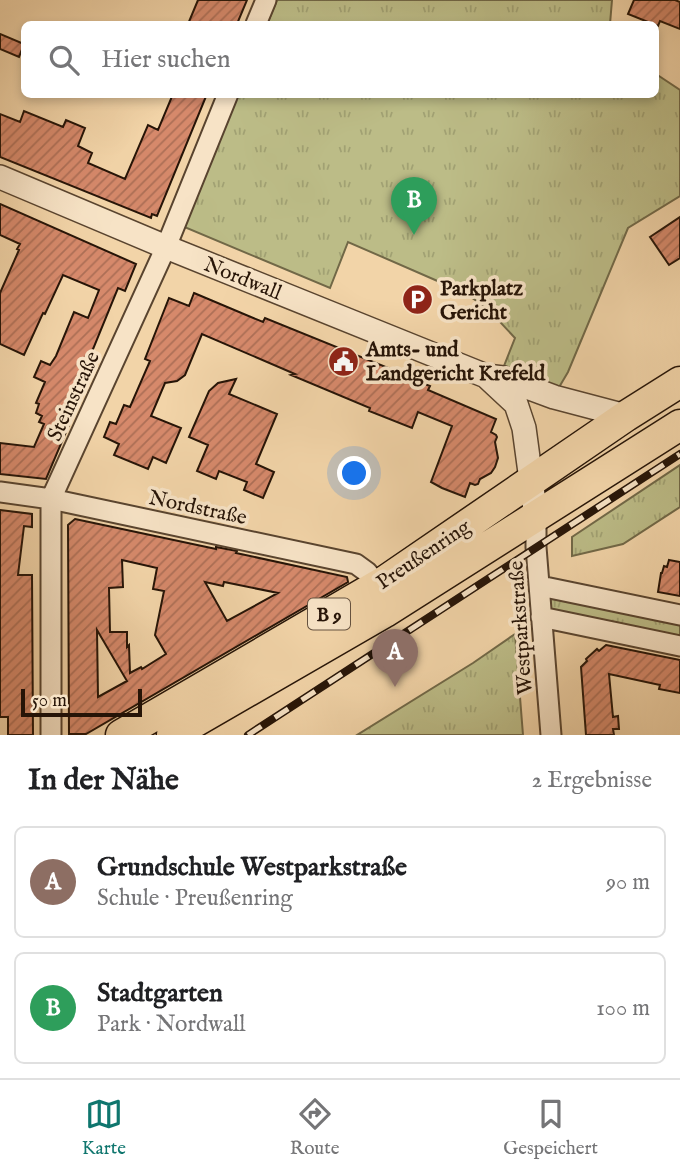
<!DOCTYPE html>
<html lang="de">
<meta charset="utf-8">
<style>
body{margin:0;font-family:"IM FELL English",serif;background:#f6f6f6;color:#202124}
.scale{position:absolute;left:21px;bottom:18px;width:121px;box-sizing:border-box;padding-left:7px;border:4px solid #261407;border-top:0;font-size:19px;line-height:24px;white-space:nowrap;color:#261407;-webkit-text-stroke:5px #f7e3c6;paint-order:stroke}
.you{position:absolute;left:355px;top:474px;width:24px;height:24px;margin:-18px;border:5px solid #fff;border-radius:50%;background:#1a73e8;box-shadow:0 0 0 10px #1a73e833}
.badge{display:grid;place-items:center;width:46px;height:46px;border-radius:50%;background:#0f766e;color:#fff;font-size:23px;font-weight:700}
.pin{position:absolute;translate:-50% -58px;filter:drop-shadow(0 2px 4px #0008)}
.pin::after{content:'';position:absolute;top:37px;width:24px;height:21px;background:inherit;clip-path:polygon(0 0,100% 0,50% 100%)}
.list{margin:0;padding:0;list-style:none}
h2{display:flex;justify-content:space-between;align-items:center;height:91px;margin:0;padding:0 28px;font-size:30px}
h2 small{font-size:23px;font-weight:400;color:#757577}
.list li{display:grid;grid-template-columns:46px 1fr auto;gap:21px;align-items:center;box-sizing:border-box;height:112px;margin:0 14px 14px;padding:0 14px;border:2px solid #e0e0e0;border-radius:10px}
.list b{display:block;font-size:26px;white-space:nowrap}
.list p{margin:0;font-size:23px;white-space:nowrap;color:#757577}
.list em{font-size:23px;font-style:normal;color:#757577}
.icon{flex:none;width:38px;height:38px;fill:none;stroke:currentColor;stroke-width:2;stroke-linecap:round;stroke-linejoin:round}
.map{position:relative;flex:none;width:680px;height:735px;overflow:hidden}
.search{position:absolute;background:#fff;box-shadow:0 4px 10px #0003;left:21px;right:21px;top:21px;height:77px;display:flex;align-items:center;gap:18px;box-sizing:border-box;padding:0 24px;border-radius:10px;color:#757577;font-size:26px}
.sheet{height:343px;background:#fff}
nav{display:flex;justify-content:space-around;align-items:center;box-sizing:border-box;height:98px;border-top:2px solid #e0e0e0;background:#fff;font-size:19px;color:#757577}
nav a{display:grid;justify-items:center;gap:4px}
nav .on{color:#0f766e}
.map>svg:first-child{display:block}
</style>
<div class="map">
<svg width="680" height="735" viewBox="0 0 680 735">
<defs>
<pattern id="grass-tufts" width="24" height="20" patternUnits="userSpaceOnUse" patternTransform="scale(1.75)"><rect width="24" height="20" fill="#bcbc87"/><path d="M3 7l-1-3M5 7V3M7 7l1-3M15 17l-1-3M17 17v-4M19 17l1-3" fill="none" stroke="#a1a173"/></pattern>
<pattern id="building-hatch" width="6" height="6" patternUnits="userSpaceOnUse" patternTransform="scale(1.75)"><rect width="6" height="6" fill="#d6896b"/><path d="M-1 1l2-2M0 6l6-6M5 7l2-2" fill="none" stroke="#ad6f56"/></pattern>
</defs>
<rect width="100%" height="100%" fill="#f2d4a8"/>
<filter id="stains"><feTurbulence type="fractalNoise" baseFrequency=".00286" numOctaves="4"/><feColorMatrix values="0 0 0 0 .2 0 0 0 0 .09 0 0 0 0 .02 0 0 0 .5 -.17"/></filter>
<radialGradient id="worn" r=".72"><stop offset=".6" stop-color="#630" stop-opacity="0"/><stop offset="1" stop-color="#630" stop-opacity=".3"/></radialGradient>
<path fill="url(#grass-tufts)" stroke="#716847" stroke-width="2" d="M277,0h335l-2,24h-343z
M656,74l24,16v106l-52,32 -60,144 -10,17 -54,-23 11,-28 -27,-29 -23,-16 -117,-51 -18,46 -148,-62 56,-131 418,-1z
M680,465v42l-57,37 -51,12v-19z
M550,592l130,27v18l-129,-26z
M515,634l8,101h-166l116,-72z"/>
<path fill="url(#building-hatch)" stroke="#261407" stroke-width="2" fill-rule="evenodd" d="M198,0h49l-10,24h-49z
M634,0h41l5,2v27l-20,-8 -2,5 -30,-12z
M0,34l24,10 -5,13 -19,-8z
M173,94h34l-50,122 -5,-2 -1,4 -151,-61v-43l20,8 4,-11 39,16 3,-7 19,8 -7,18 14,7 -4,10 37,16 23,-54 10,5z
M0,204l136,60 -11,27 -7,-3 -52,127 6,3 -26,61 -46,-5v-31l34,4 10,-23 -5,-2 3,-6 -6,-3 3,-9 -3,-1 9,-21 -11,-5 7,-16 9,4 6,-9 18,-44 14,6 11,-28 -36,-15 -18,39 -2,-1 -19,42 -24,-11v-51l19,-43 -2,-1 3,-5 -20,-9z
M680,217v41l-11,7 -19,-28z
M194,293l69,29 2,-4 158,64 -1,1 8,3 -2,4 68,29 -5,13 5,3 1,2 -2,5 3,16 -3,9 -4,6 -11,6 -2,5 -3,1 -5,-2 -5,14 -23,-9 -11,-6 21,-56 -34,-14 -6,16 -43,-17 1,-3 -79,-33 4,-1 -93,-40 -17,41 -8,6 -12,2 -14,33 30,12 -15,35 -13,-6 -5,12 -34,-14 5,-11 -15,-7 6,-15 6,2 8,-19 6,2 20,-46 -5,-2 24,-61 20,8z
M236,379l-7,15 48,20 -21,50 18,8 -11,26 -19,-8 3,-8 -28,-11 -3,8 -19,-8 11,-26 -19,-8 20,-46 9,-8z
M0,510l32,4v13l-8,-1 -6,49h14l1,160h-25v-18h-8z
M75,519l141,30v-2l21,4 -1,2 111,24 1,5 -262,152h-17l-1,-209zM122,560l35,8 -4,21 11,2 -9,44 11,19 -24,15 -1,-2 -11,6 -1,-28 -2,2v-15h-17l-1,-44 14,-1zM205,582l18,4 1,-4 54,11 -51,28zM97,630l30,51 -29,16z
M669,560l11,2v34l-22,-4 3,-19h1l2,-7 3,1z
M606,645l74,15v33l-21,-4 1,-4 -51,-11 4,43 5,-1 1,13h-6l1,6h-28l-5,-68 6,-6 -1,-2 11,-10 2,2z"/>
<g fill="none" stroke-linecap="round" stroke-linejoin="round">
<defs>
<path id="minor" d="M256,24l10,-24
M0,492l51,7 305,65 11,8 11,13
M536,517v30l15,188
M540,586l140,29
M541,617l139,29
M51,735v-236l115,-252 62,-153"/>
<path id="tertiary" d="M0,177l166,70 320,129 17,2 51,19 72,19
M487,377l29,27 8,24 12,89"/>
<path id="primary" d="M121,735l264,-154 241,-165 54,-34
M172,735l213,-123 295,-187"/>
</defs>
<use href="#minor" stroke="#59442f" stroke-width="23"/>
<use href="#tertiary" stroke="#59442f" stroke-width="26"/>
<use href="#primary" stroke="#261407" stroke-width="33"/>
<use href="#minor" stroke="#f7e3c6" stroke-width="19"/>
<use href="#tertiary" stroke="#f7e3c6" stroke-width="23"/>
<use href="#primary" stroke="#f2d4a8" stroke-width="30"/>
<defs>
<path id="rail" d="M248,735l432,-281"/>
</defs>
<use href="#rail" stroke="#261407" stroke-width="8"/>
<use href="#rail" stroke="#f7e3c6" stroke-width="5" stroke-dasharray="16" stroke-linecap="butt"/>
</g>
<defs>
<symbol id="parking-disc" viewBox="-11 -11 22 22"><circle r="9.5" fill="#8f2418" stroke="#f7e3c6"/><path d="M-3.5-5.5H1a3.5 3.5 0 0 1 0 7H-1V5.5H-3.5ZM-1-3.4V-.6H.8a1.4 1.4 0 0 0 0-2.8Z" fill="#fff"/></symbol>
<symbol id="civic-disc" viewBox="-11 -11 22 22"><circle r="9.5" fill="#8f2418" stroke="#f7e3c6"/><path d="M-.6-6.5H3V-4.5H.6V-3L4-1V1h2V6H-6V1h2V-1L-.6-3ZM-1.2 2.5V6h2.4V2.5Z" fill="#fff"/></symbol>
</defs>
<g fill-rule="evenodd">
<use href="#parking-disc" x="400" y="282" width="35" height="35"/>
<use href="#civic-disc" x="326" y="344" width="35" height="35"/>
</g>
<g text-anchor="middle" stroke-width="7" stroke-linejoin="round" paint-order="stroke">
<rect fill="#f7e3c6" stroke="#655240" stroke-width="2" x="308" y="598.5" width="42" height="31" rx="5"/>
<g font-size="19" font-weight="bold" fill="#261407">
<text x="329" y="621">B 9</text>
</g>
<g font-size="21" fill="#261407" stroke="#f7e3c6">
<text transform="translate(243 278) rotate(22)" y="7">Nordwall</text>
<text transform="translate(73 396) rotate(-65)" y="7">Steinstraße</text>
<text transform="translate(198 507) rotate(12)" y="7">Nordstraße</text>
<text transform="translate(423 554) rotate(-34)" y="7">Preußenring</text>
<text transform="translate(520 628) rotate(-94)" y="7">Westparkstraße</text>
</g>
<g font-size="21" font-weight="bold" fill="#261407" stroke="#f7e3c6" text-anchor="start">
<text x="440" y="295">Parkplatz<tspan x="440" dy="24">Gericht</tspan></text>
<text x="366" y="356">Amts- und<tspan x="366" dy="24">Landgericht Krefeld</tspan></text>
</g>
</g>
<rect width="100%" height="100%" filter="url(#stains)"/>
<rect width="100%" height="100%" fill="url(#worn)"/>
</svg>
<div class="scale">50 m</div>
<div class="you"></div>
<div class="pin badge" style="left:395px;top:687px;background:#8d6e63">A</div>
<div class="pin badge" style="left:414px;top:235px;background:#2e9e5b">B</div>
<div class="search"><svg class="icon" aria-label="search" viewBox="0 0 24 24"><circle cx="10" cy="10" r="6"/><path d="M15 15l6 6"/></svg>Hier suchen</div>
</div>
<section class="sheet">
<h2>In der Nähe<small>2 Ergebnisse</small></h2>
<ul class="list">
<li><span class="badge" style="background:#8d6e63">A</span><div><b>Grundschule Westparkstraße</b><p>Schule · Preußenring</p></div><em>90 m</em></li>
<li><span class="badge" style="background:#2e9e5b">B</span><div><b>Stadtgarten</b><p>Park · Nordwall</p></div><em>100 m</em></li>
</ul>
</section>
<nav>
<a class="on"><svg class="icon" aria-label="map" viewBox="0 0 24 24"><path d="M3 6l6-2 6 2 6-2v14l-6 2-6-2-6 2zM9 4v14M15 6v14"/></svg>Karte</a>
<a><svg class="icon" aria-label="directions" viewBox="0 0 24 24"><path d="M12 3l9 9-9 9-9-9zM9 14v-3h6M13 9l2 2-2 2"/></svg>Route</a>
<a><svg class="icon" aria-label="saved" viewBox="0 0 24 24"><path d="M7 4h10v16l-5-4-5 4z"/></svg>Gespeichert</a>
</nav>
